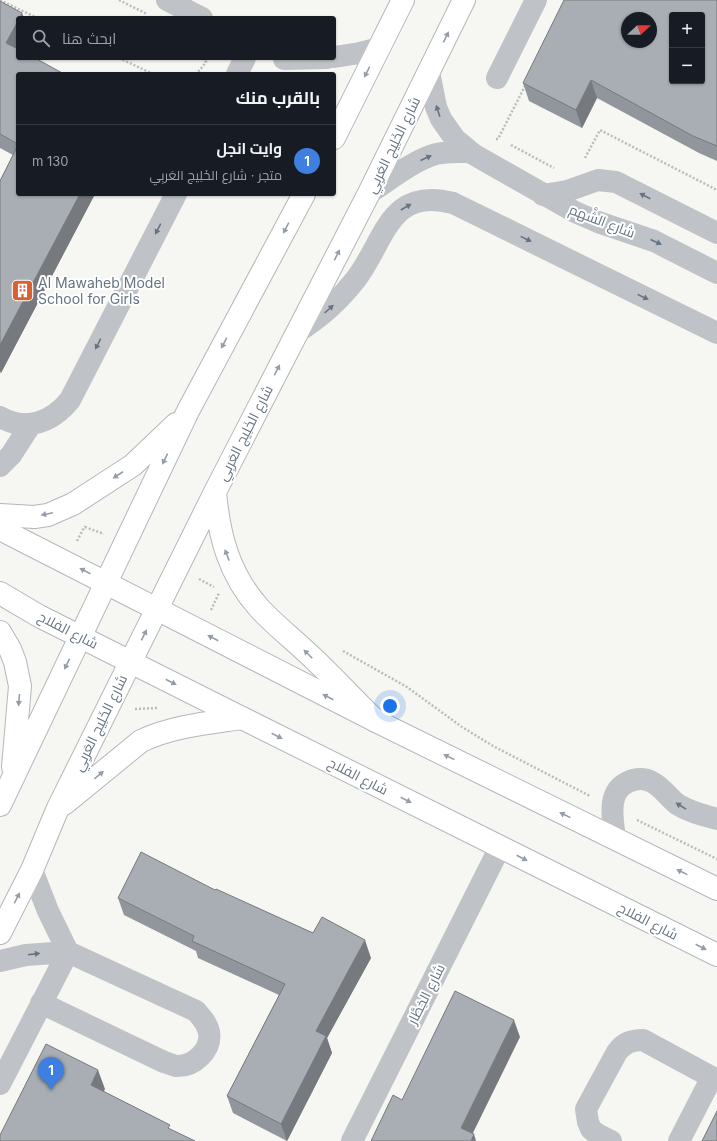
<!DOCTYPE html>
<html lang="ar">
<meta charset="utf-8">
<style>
body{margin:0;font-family:Inter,Cairo,sans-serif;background:#20242c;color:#f1f3f6;direction:rtl}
.controls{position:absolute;right:12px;top:12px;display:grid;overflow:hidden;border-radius:4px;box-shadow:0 1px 3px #0004}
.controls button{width:36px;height:36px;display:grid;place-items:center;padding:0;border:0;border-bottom:1px solid #363941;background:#171b24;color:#f1f3f6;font:20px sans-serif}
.compass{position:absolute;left:621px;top:12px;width:36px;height:36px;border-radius:50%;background:#171b24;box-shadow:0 1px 3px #0004;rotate:68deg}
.you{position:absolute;left:390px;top:706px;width:14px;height:14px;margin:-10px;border:3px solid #fff;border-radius:50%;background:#1a73e8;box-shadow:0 0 0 6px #1a73e833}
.badge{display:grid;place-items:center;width:26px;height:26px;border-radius:50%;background:#d93025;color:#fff;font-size:13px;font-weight:700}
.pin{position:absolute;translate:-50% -33px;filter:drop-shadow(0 1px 2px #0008)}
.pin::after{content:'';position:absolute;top:21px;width:14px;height:12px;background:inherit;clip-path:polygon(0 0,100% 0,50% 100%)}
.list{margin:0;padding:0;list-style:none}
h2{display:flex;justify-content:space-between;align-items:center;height:52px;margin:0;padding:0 16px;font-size:17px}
h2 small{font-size:13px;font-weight:400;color:#9ea1a6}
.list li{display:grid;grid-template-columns:26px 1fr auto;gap:12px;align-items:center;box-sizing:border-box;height:72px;padding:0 16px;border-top:1px solid #363941}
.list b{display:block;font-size:15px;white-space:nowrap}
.list p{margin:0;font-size:13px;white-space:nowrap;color:#9ea1a6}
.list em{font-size:13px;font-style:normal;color:#9ea1a6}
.icon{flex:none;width:22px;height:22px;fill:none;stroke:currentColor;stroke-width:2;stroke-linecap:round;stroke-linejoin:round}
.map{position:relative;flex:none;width:717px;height:1141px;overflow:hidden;direction:ltr}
.search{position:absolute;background:#171b24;box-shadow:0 1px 3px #0004;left:16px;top:16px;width:320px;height:44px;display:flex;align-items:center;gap:10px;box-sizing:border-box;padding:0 14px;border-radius:4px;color:#9ea1a6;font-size:15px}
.panel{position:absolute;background:#171b24;box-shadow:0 1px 3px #0004;left:16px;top:72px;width:320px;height:124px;border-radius:4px;direction:rtl}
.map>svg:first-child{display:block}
</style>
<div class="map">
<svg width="717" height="1141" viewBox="0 0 717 1141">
<rect width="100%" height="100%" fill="#f6f6f2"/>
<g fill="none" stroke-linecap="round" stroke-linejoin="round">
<defs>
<path id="major" d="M0,529l376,192 341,168
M0,593l39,23 203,102 475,237"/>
<path id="highway" d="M334,138l69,-138
M215,492c4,44 14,83 45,117 13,14 28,26 42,39 26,23 49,49 74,73
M0,515l34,2 14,-2 25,-11 60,-39 43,-41
M0,632l10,17 5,13 5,24 -7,81
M64,804l77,-63c32,-15 67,-18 101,-23
M0,805l188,-394 116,-217
M0,933l32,-63 26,-62 157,-316 154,-299 95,-193"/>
</defs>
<use href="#major" stroke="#b4b8bc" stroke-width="24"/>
<use href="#highway" stroke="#b4b7ba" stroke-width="24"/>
<path stroke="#b9bbbe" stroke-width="2.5" stroke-dasharray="2 2" stroke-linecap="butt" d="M0,0l37,18
M119,0l28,14
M119,58l34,16
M195,74l5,-4 6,-8 -4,-4
M496,139h2l28,-55
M511,145l43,23
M585,158l15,-28 117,60
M85,527l19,7
M77,541l8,-15
M199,579l15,8
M211,610l8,-17
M343,651l64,36 55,40 31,19 97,50
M135,709l22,-1
M637,820l80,39"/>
<path stroke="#bfc2c6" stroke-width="22" d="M167,0l35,18
M334,57l26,-4 20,-5
M284,59l43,-1
M429,72l7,35 5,12 14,20 18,15 102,58 23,10 56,19 63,32
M237,74l8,-16
M497,78l39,-78
M369,193c21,-13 43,-32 67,-39 11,-3 23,-2 34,-2
M543,195l24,-4 31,-11 18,2 101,51
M297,332c23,-14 42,-31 59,-53 29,-38 33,-93 97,-76l264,130
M0,417c27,15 52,5 70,-17l106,-206
M0,466l11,-11 20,-31
M615,839c-2,-20 -9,-47 13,-57 8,-4 17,-4 24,0 10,5 16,15 25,22 12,8 26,11 40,15
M32,870l16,41 20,41
M0,961l26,-6 42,-3 128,59c6,7 11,12 13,21 3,18 -15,35 -33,34 -4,-1 -8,-3 -12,-4l-123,-59
M0,1084l68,-132
M352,1141l148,-294
M611,1141l-14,-7 -6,-5 -3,-7 -2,-13 31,-57c7,-9 14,-12 26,-12l74,40
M679,1141l33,-64"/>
<use href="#major" stroke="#fff" stroke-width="22"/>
<use href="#highway" stroke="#fff" stroke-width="22"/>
</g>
<path fill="#90969b" d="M717,0v161l-18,-8 -102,-55 -15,30 -53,-27 -6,-18z
M0,1l18,17v176h77l-94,179 -1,-1v-191l13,-26 -13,-7z
M215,890l98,43 58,25 -44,80 5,15 -45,88 -54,-28 -6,-17 52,-101 -81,-37 -2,-7 -72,-36 -6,-17z"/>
<path fill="#767a7e" d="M22,13l2,5h-4z
M18,21v29l-12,-7z
M591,80l6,18 -15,30 -6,-18z
M80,194h15l-94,179 -1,-3v-25z
M365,940l6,18 -44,80 5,15 -45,88 -6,-17 35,-93z
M514,1020l6,17 -51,104 -8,-13z
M98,1070l7,19 -7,15 -7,-19z
M474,1134l2,7h-5z"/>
<path fill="#a8aeb4" stroke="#767a7e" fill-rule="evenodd" d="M564,0h153v146l-24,-10 -102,-56 -15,30 -53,-27zM672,15h30v66h-30zM627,18h24v24h-24z
M0,1l22,12 -2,5h-2v3l-12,22 12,6v9h17l29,16h-46v70l-18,-10z
M18,145v49h62l-80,151v-164z
M141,852l74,38 1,-1 97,44 9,-16 43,23 -49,91 10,5 -45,88 -54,-28 58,-112 -93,-43 2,-5 -76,-38z
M455,991l59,29 -53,108 13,6 -3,7h-100l22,-46 9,5z
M46,1044l52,26 -7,15 79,40 -2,3 27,13h-195v-6z
M717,1111v30h-15z"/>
<defs><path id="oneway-solid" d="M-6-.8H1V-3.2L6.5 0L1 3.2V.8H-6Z"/></defs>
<g fill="#949ea8">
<use href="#oneway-solid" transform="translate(446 37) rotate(-64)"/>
<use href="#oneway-solid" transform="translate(367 72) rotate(117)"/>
<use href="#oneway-solid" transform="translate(286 228) rotate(118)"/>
<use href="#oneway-solid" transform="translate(337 255) rotate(-63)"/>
<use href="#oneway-solid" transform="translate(224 343) rotate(118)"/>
<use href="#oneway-solid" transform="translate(277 370) rotate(-63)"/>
<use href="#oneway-solid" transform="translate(165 459) rotate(116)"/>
<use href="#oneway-solid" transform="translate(118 475) rotate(147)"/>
<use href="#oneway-solid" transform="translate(47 514) rotate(168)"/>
<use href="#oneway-solid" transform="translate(227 555) rotate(-111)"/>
<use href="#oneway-solid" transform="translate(85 571) rotate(-152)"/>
<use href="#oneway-solid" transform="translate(144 635) rotate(-64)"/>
<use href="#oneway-solid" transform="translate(213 638) rotate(-153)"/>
<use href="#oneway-solid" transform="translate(308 654) rotate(-135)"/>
<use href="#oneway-solid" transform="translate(67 664) rotate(116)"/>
<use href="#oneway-solid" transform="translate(171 682) rotate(27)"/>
<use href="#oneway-solid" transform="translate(328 697) rotate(-153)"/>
<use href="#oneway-solid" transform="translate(19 700) rotate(95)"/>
<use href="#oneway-solid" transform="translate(277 736) rotate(27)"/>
<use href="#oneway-solid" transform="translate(449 757) rotate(-154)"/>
<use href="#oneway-solid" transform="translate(99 775) rotate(-40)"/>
<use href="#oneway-solid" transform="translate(406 800) rotate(27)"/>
<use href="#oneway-solid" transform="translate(565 815) rotate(-154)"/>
<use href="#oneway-solid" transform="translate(522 858) rotate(27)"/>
<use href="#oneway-solid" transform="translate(682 872) rotate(-154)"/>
<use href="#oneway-solid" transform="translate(17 898) rotate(-63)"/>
<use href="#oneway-solid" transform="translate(701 947) rotate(27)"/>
</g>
<g fill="#667482">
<use href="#oneway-solid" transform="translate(438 111) rotate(-108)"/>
<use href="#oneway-solid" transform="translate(426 158) rotate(-24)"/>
<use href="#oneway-solid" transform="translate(645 196) rotate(-153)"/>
<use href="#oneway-solid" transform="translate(406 207) rotate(-30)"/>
<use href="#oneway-solid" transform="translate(158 229) rotate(117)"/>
<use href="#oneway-solid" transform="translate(526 239) rotate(26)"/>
<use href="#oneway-solid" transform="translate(656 242) rotate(24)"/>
<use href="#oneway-solid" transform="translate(643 297) rotate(26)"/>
<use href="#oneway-solid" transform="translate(329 309) rotate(-42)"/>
<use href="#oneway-solid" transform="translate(98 344) rotate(117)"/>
<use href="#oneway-solid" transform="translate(681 806) rotate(-148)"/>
<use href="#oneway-solid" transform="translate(34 954) rotate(-7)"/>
</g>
<defs>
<symbol id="building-square" viewBox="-11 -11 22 22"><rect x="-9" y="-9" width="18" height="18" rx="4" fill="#da612f" stroke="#fff"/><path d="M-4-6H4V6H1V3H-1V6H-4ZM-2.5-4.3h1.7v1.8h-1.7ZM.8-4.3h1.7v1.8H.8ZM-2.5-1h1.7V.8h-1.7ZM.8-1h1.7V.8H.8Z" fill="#fff"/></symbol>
</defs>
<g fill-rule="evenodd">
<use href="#building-square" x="10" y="278" width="25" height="25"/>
</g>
<g text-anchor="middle" stroke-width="4" stroke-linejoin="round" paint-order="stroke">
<g font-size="14" fill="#667482" stroke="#fff">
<text transform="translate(393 145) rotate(-64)" y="5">شارع الخَلِيج العَربِي</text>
<text transform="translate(602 221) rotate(21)" y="5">شارع الشَّهم</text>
<text transform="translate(245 433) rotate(-63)" y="5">شارع الخَلِيج العَربِي</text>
<text transform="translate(68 630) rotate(27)" y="5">شارع الفلاح</text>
<text transform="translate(100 723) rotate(-64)" y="5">شارع الخَلِيج العَربِي</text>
<text transform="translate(358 776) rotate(27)" y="5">شارع الفلاح</text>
<text transform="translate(648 921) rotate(27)" y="5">شارع الفلاح</text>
<text transform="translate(426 994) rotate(-63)" y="5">شارع الخِطَّار</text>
</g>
<g font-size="14" fill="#667482" stroke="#fff" text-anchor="start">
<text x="38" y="288">Al Mawaheb Model<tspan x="38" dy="16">School for Girls</tspan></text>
</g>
</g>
</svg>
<div class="controls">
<button>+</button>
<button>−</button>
</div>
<svg class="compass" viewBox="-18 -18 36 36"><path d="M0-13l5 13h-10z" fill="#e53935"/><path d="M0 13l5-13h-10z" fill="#9ea1a6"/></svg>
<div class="you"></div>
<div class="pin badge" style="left:51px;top:1090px;background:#3f7fe0">1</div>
<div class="search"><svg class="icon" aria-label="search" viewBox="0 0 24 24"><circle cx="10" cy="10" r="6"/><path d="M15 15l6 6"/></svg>ابحث هنا</div>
<section class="panel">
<h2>بالقرب منك<small></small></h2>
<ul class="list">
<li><span class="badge" style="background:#3f7fe0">1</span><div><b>وايت انجل</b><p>متجر · شارع الخَلِيج العَربِي</p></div><em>130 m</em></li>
</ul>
</section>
</div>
